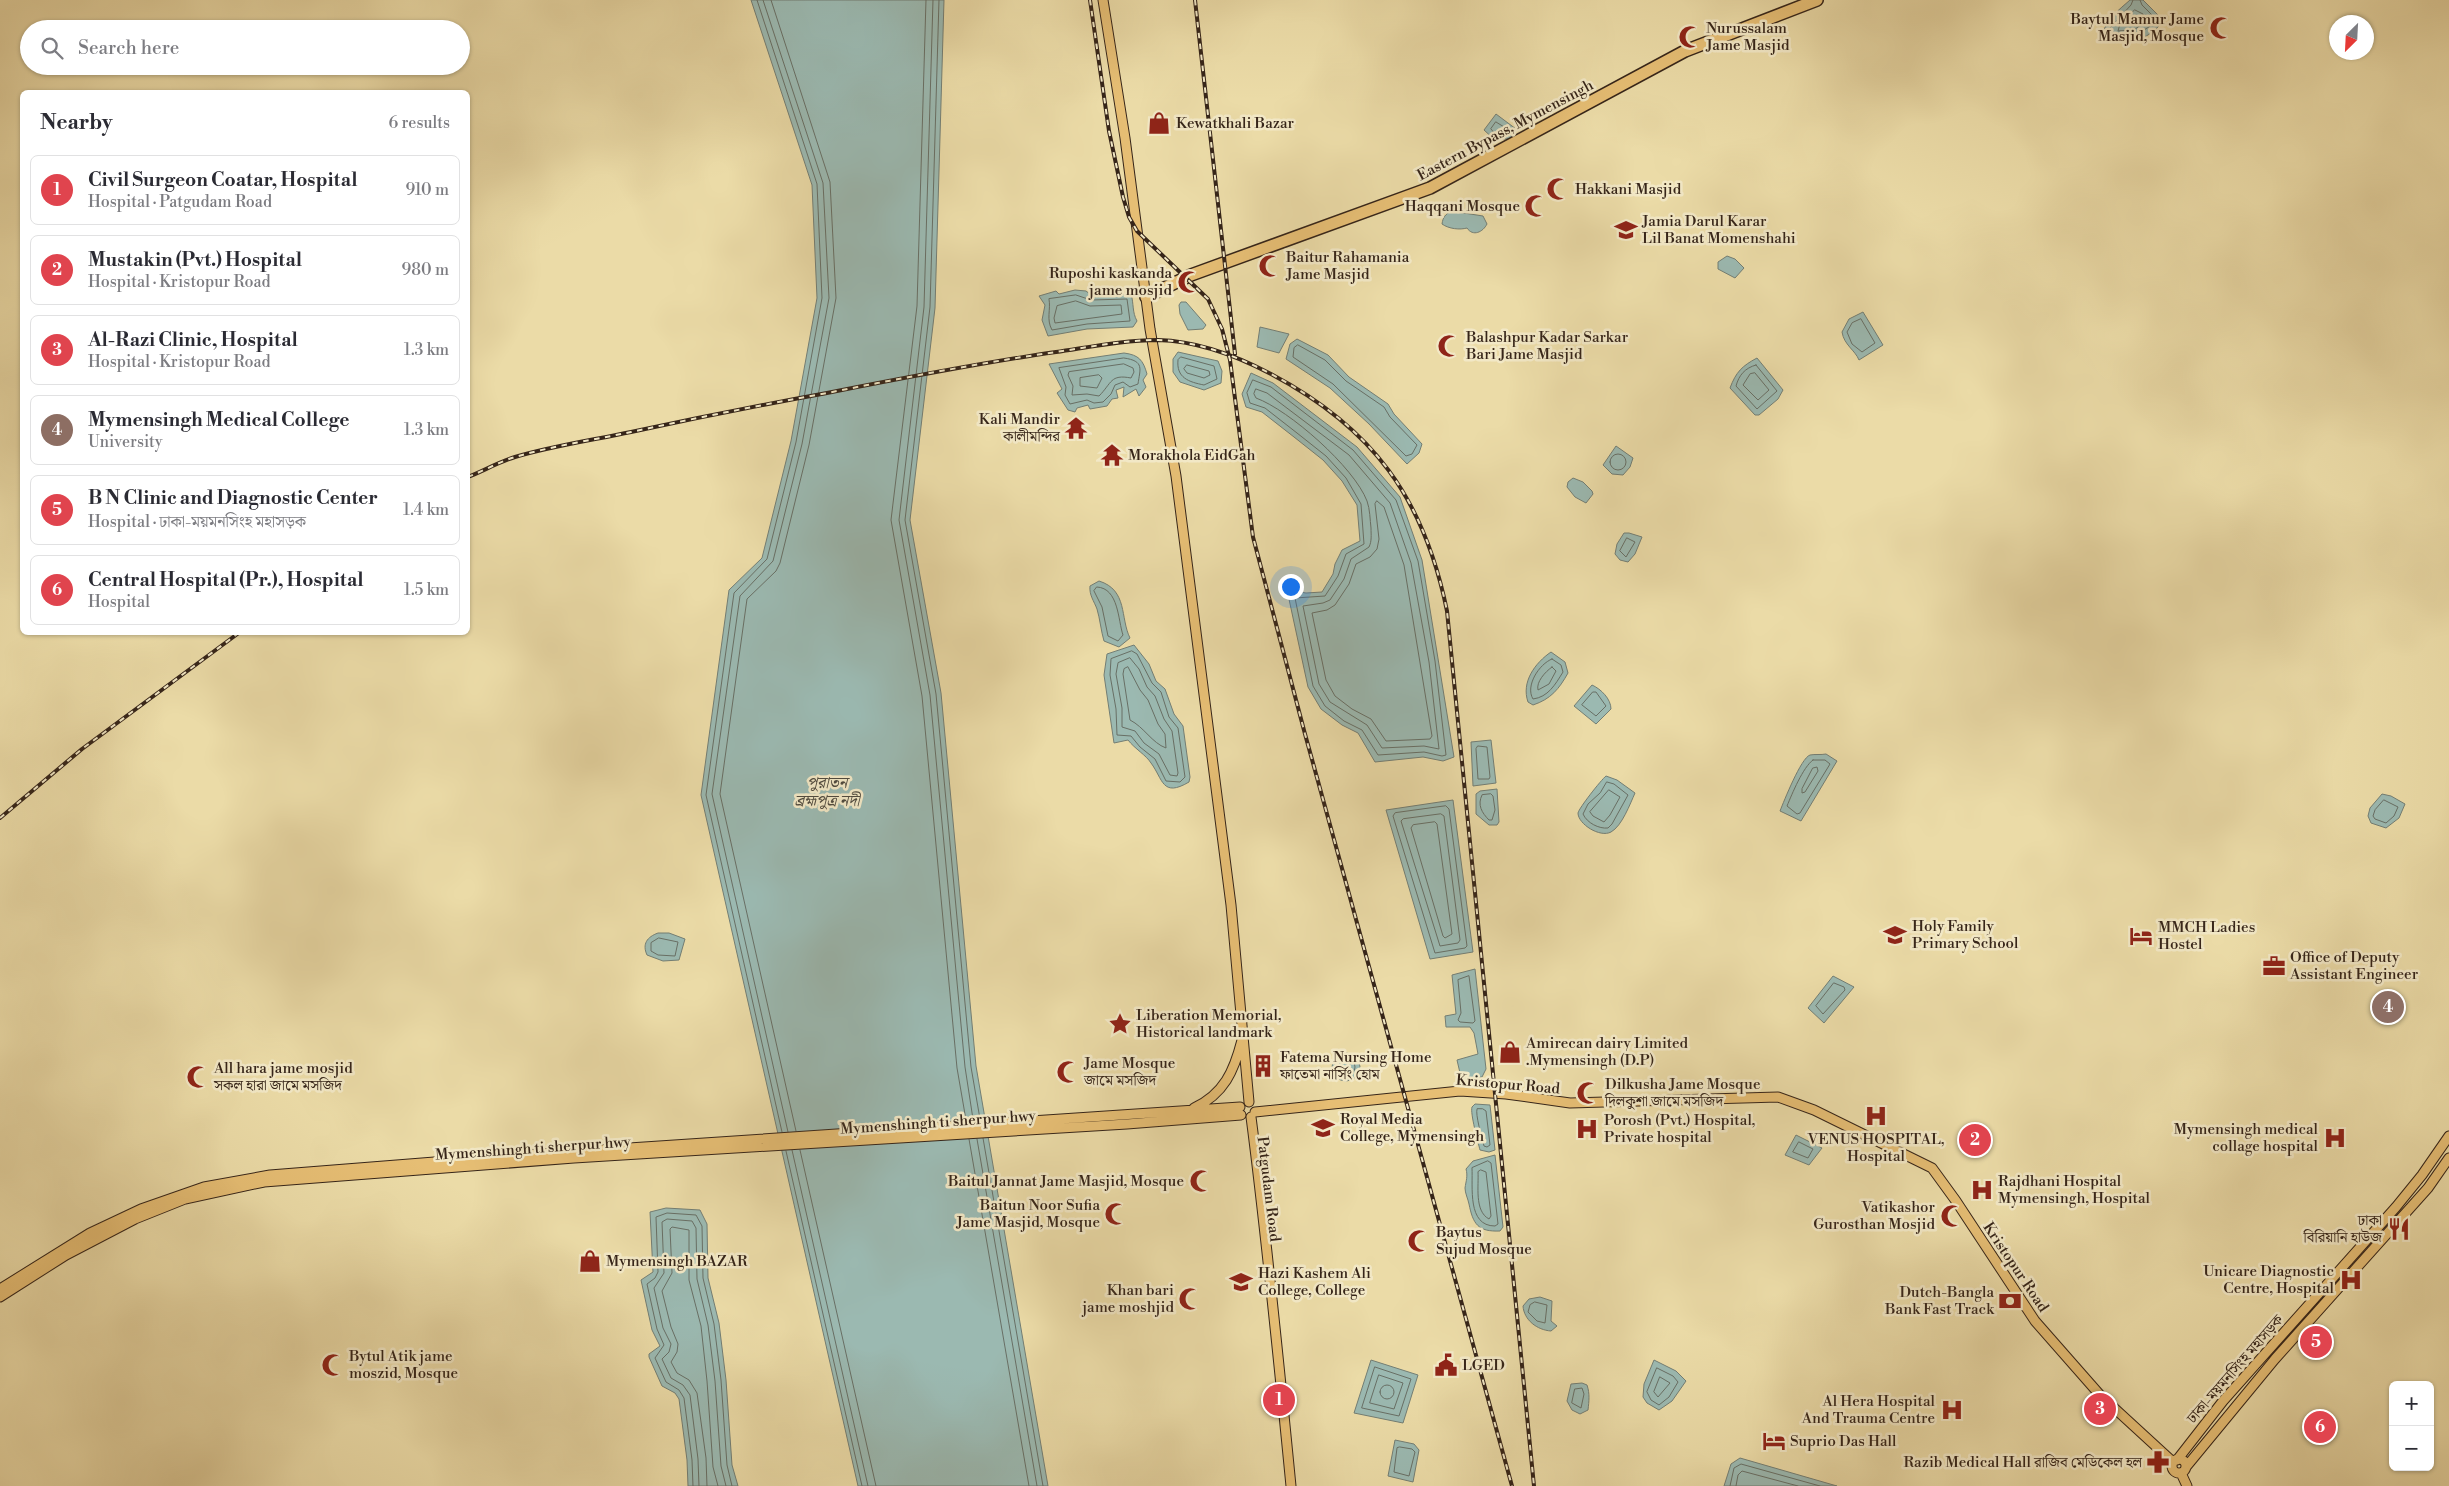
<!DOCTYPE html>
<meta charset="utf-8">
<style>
body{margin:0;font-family:"Libre Bodoni","Noto Serif Bengali",serif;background:#f7f7f7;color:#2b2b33}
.controls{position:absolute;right:15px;bottom:15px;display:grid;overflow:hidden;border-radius:8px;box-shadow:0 1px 4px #0004}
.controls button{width:45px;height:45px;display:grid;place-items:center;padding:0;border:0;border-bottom:1px solid #e1e1e2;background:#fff;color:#2b2b33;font:25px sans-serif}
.compass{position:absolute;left:2329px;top:15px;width:45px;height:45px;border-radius:50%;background:#fff;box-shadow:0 1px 4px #0004;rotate:204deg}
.you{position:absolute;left:1290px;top:586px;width:18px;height:18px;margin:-12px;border:4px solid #fff;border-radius:50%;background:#1a73e8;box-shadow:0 0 0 8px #1a73e833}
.badge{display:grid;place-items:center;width:32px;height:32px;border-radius:50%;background:#8f2418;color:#fff;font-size:16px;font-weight:700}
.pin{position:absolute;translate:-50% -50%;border:2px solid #fff;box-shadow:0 1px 5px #0006}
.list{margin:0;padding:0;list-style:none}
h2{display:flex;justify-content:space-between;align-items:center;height:65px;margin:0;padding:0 20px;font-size:21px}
h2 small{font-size:16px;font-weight:400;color:#7c7c81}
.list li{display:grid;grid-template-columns:32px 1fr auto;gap:15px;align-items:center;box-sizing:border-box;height:70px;margin:0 10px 10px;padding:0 10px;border:1px solid #e1e1e2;border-radius:8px}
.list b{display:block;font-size:19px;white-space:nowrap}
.list p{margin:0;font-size:16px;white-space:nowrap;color:#7c7c81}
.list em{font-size:16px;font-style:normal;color:#7c7c81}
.icon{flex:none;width:28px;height:28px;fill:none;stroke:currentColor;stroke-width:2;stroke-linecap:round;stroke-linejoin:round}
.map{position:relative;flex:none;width:2449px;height:1486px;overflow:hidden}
.search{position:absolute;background:#fff;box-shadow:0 1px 4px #0004;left:20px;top:20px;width:450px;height:55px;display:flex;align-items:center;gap:12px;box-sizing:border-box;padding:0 18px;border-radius:28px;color:#7c7c81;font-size:19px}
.panel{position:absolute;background:#fff;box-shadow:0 1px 4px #0004;left:20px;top:90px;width:450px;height:545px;border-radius:8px}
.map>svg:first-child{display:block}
</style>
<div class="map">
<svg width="2449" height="1486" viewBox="0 0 2449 1486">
<rect width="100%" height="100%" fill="#ebdba7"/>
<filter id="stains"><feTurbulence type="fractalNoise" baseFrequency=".004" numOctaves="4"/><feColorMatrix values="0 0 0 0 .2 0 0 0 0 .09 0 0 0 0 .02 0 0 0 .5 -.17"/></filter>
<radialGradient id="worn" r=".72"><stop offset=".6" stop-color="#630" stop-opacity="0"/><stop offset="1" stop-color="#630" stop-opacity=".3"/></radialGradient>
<path fill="#9bb9b1" stroke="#737e74" d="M751,0h193l-9,308 -25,212 31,173 35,373 72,420h-190l-157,-691 28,-205 33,-32 29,-117 26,-143 -5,-113z
M2130,0h13l20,20c-10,18 -35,26 -54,21l-6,-7c2,-14 17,-25 27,-34z
M1496,114l20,15 -2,8c-6,4 -12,0 -18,4l-12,-11z
M1451,211l32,5 4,8c-4,8 -14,13 -20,4 -7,2 -18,1 -25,-4 1,-7 3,-9 9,-13z
M1727,256l8,3 9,9 -9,10 -17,-9v-7z
M1075,290l11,1 5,4 40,-1c3,10 1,18 6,27l-4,6 -46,2 -39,7 -6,-16 3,-15 -6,-9 17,-5 3,3z
M1181,302h5l20,23 -3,4 -15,1 -8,-16 -1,-9z
M1863,312l20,33 -24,15c-4,-10 -15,-15 -17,-28l7,-13z
M1260,327l29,7 -10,19 -22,-6z
M1297,339l31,16 21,22 39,27 6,10 28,30 -3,9 -12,11 -38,-40 -39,-36 -44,-29 4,-15z
M1178,352l40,9 4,10 -1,12 -17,7 -24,-8 -7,-10v-13z
M1124,353c15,2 19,7 23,21l-4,6 3,7 -7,9 -3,-7 -13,8 1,-10 -8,3 2,8 -6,1 -5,7 -17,3 -2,-4 -11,3 -2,4 -7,-2 -11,-17 5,-4 -13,-25z
M1757,358l26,32 -5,9 -19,16h-4l-25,-27c6,-16 12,-22 27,-30z
M1251,373l22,10 84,64 43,50 22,63 32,197 -11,4 -20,-4 -48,5 -17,-29 -16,-8 -21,-16 -13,-22 -21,-97 19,3 16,-1 11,-18 2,-10 7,-14 18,-9 -3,-36 -15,-24 -19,-21 -29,-23 -32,-25 -16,-5 -4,-13z
M1616,446l17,12 -3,9 -7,8 -11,-1 -9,-9z
M1573,478l10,4 9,9 1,3 -7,9 -11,-6 -8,-10 1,-5z
M1624,533h5l13,4 -7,17 -7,8 -8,-2 -5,-6 2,-10z
M1099,581c29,9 21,37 31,57l-11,9 -15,-6c-3,-10 -4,-22 -7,-32 -3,-8 -8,-14 -7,-23z
M1134,645l15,19 7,17 9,8 9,25 9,12 7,51 -1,5c-27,16 -26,-3 -38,-19 -5,-8 -16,-14 -23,-23l-14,3 -10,-68 3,-21z
M1551,652l14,10 3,11c-9,16 -17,26 -35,32l-5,-3c-7,-20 7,-39 23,-50z
M1592,685c9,4 19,14 19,24l-15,15 -22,-18z
M1491,740l5,43 -23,3 -2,-44z
M1826,754l11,7 -36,60 -21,-10c4,-10 21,-53 30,-56 5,-1 11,0 16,-1z
M1606,776l11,4 18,13c-5,11 -13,33 -24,39 -11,6 -33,-8 -33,-19 1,-5 23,-33 28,-37z
M1497,789l2,33 -2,3h-8l-13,-11v-20l4,-3z
M2382,794l9,2 14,8 -6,14 -13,10 -15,-5 -3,-7 2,-8z
M1453,800l20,152 -43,7 -44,-149z
M658,933h11l16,6 -6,21 -16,1 -16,-6c-5,-11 0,-18 11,-22z
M1475,969l11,100 -4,8 -18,2 -4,-6 -3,-13 21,-6 -4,-21 -4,-6h-24l-1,-11 11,-2 -4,-39z
M1833,976l21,11 -30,36 -16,-15z
M1332 1067a14 14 0 1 1 28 0a14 14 0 1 1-28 0Z
M1475,1104l15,1 5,45 -6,2 -9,-2c-2,-8 -10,-37 -8,-43z
M1796,1135l26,13 -13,17 -24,-10z
M1495,1155l8,72 -3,4c-22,1 -27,-7 -31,-27 -1,-5 -4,-11 -4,-16 1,-7 3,-12 1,-19l7,-8z
M666,1208l34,2 7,14 1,54 11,45 7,57 6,85 6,21h-50l-1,-26 -8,-61 -4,-6 -13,-7 -13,-29v-3l11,-8 -8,-16 -11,-50 12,-8 -3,-60z
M1540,1297l12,4 -1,20 6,5 -6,5c-14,-1 -27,-11 -28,-25l6,-7z
M1371,1360l47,15 -15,48 -49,-10z
M1654,1360l22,11 10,10 -14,20 -13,9 -12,-7 -4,-6 1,-13z
M1582,1383l5,2c3,9 2,16 1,25l-8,4 -8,-4 -5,-9 4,-17z
M1395,1440l19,4 5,6 -6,32 -25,-6z
M1740,1458l97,28h-113l7,-22z"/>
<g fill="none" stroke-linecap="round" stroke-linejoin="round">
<path stroke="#686f65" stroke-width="1" d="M757,0l60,184 5,114 -26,144 -29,117 -33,34 -28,202 76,337
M763,0l60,183 6,115 -27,146 -29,117 -33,35 -28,198 76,338
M771,0l59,182 6,116 -27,147 -29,118 -4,8 -29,28 -27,195 76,337
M926,0l-9,306 -26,214 31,176 35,372 9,52
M933,0l-9,307 -25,213 31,175 35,372 8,52
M939,0l-9,307 -25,213 31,174 35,373 9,52
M2133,0l-2,5 -22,24v6c19,8 32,-3 47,-13v-3l-14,-14 -2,-5
M2135,10l8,4 3,7 -12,9 -16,1 2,-7z
M1496,122l13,8v4h-14l-4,-5z
M1076,295l15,5 36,-1 3,22 -43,3 -35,6c-6,-11 -1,-20 -3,-31z
M1076,301l14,5 31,-1 1,9 -67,9 -1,-5 3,-12z
M1861,319l14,24 -13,9 -10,-8 -5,-12 5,-9z
M1298,345l27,15 21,21 38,26 6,10 27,28 -5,9 -6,2 -73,-72 -40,-27 1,-9z
M1181,357l33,9 3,13 -13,6c-15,-3 -28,-7 -26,-25z
M1124,358c21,3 16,11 14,26l-8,3 -7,-5 -8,3 -4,9 -8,8 -9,1 -7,-3 -17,4 -5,-9 1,-8 -7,-19z
M1124,364l9,4 1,4 -3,6c-21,-4 -19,5 -32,18l-12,-2 -15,1 1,-9 -5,-11 1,-3z
M1187,365l22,6 1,4 -6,3 -17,-5 -3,-4z
M1756,365l21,26 -20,18 -21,-23c3,-11 9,-18 20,-21z
M1755,373l14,17 -11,10 -15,-15 7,-11z
M1099,375l3,3 -5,10 -17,-2v-8z
M1253,380l18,7 82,63 43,50 22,61 17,100 11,94 -4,1 -18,-4 -46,3 -16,-25 -18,-9 -19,-15 -12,-20 -18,-88 30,-2 13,-20 8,-22 18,-10 -3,-40 -15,-26 -20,-22 -29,-23 -32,-25 -15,-5 -3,-10z
M1256,389l11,4 82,62 41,48 21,60 18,99 10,87 -15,-3 -42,2 -15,-23 -37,-23 -11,-18 -16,-78 20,-3 7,-3 14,-21 7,-20 18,-12c3,-6 2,-12 2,-19 -1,-8 -1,-19 -4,-27 -13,-34 -78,-91 -111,-103l-2,-4z
M1610 462a8 8 0 1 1 16 0a8 8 0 1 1-16 0Z
M1377,501l7,6 20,58 28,171 -2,3 -44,2 -15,-22 -19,-10 -17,-13 -9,-16 -14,-67 15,-3 8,-5 14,-21 7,-20 14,-7 7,-8 2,-10 -4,-35z
M1627,538l8,4 -9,15 -6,-6z
M1097,587c22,1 21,34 26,48l-5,6 -10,-5 -6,-29 -8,-16z
M1132,651l5,3 15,29 9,9 8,25 9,11 7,49 -5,5 -14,-1 -11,-22 -15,-12 -9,-11 -14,-1 -1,-26 -6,-34 1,-16z
M1130,658l9,11 8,18 8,9 9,23 8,12 6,42 -1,3 -7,-1 -11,-21 -15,-11 -9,-12 -13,-4v-19l-6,-34 2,-11z
M1552,659l9,6 2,7c-8,13 -15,25 -30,27 -8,-13 6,-35 19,-40z
M1128,667l12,23 8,10 10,24 7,10 1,14c-14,-5 -22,-21 -36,-28l-7,-46 1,-5z
M1552,667l4,4 -7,13 -11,6c-2,-8 7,-18 14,-23z
M1593,692h3l10,14 -10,10 -14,-11z
M1478,746l9,1 3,30 -1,2h-11l-2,-30z
M1813,760h12l5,4 -30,49 -3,1 -10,-8c5,-12 16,-39 26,-46z
M1813,768l4,-1 1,4 -13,21 -3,1v-4z
M1607,782l7,2 14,11 -16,29 -4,4c-9,1 -21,-5 -25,-14l5,-10 12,-11z
M1609,790l11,7 -10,18 -6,7 -11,-6 -3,-4z
M1491,794l2,2 2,14 -3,10h-3c-7,-7 -12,-15 -7,-25z
M2384,800l14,7 -4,9 -8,7 -11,-4 -2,-3 2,-6z
M1446,806l3,3 18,137 -2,2 -30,5 -42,-137 2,-3z
M1441,814l3,2 16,124 -2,3 -18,3 -39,-125 2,-2z
M1435,822l2,2 15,110 -7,4 -2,-2 -32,-108 2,-3z
M659,938l19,4 -3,14 -17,-1 -7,-4v-8z
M1469,976l6,45 -2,2 -13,-1 -2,-2 3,-7 -3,-33z
M1834,983l10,4 1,3 -22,24 -7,-8z
M1337 1067a9 9 0 1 1 18 0a9 9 0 1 1-18 0Z
M1483,1109l3,2 4,34 -3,2 -3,-1c-2,-8 -9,-32 -7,-37z
M983,1138l60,348
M969,1139l60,347
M977,1139l60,347
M1799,1142l14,7 -5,9 -15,-6z
M792,1150l76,336
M800,1150l76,336
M786,1151l76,335
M1488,1161l3,2 7,61 -3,2c-28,0 -22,-39 -23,-58z
M1481,1170l5,2 5,44 -2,3c-15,-8 -10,-34 -11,-47z
M1535,1302l12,3 -2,18 -8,-2 -9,-9 2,-7z
M1375,1367l36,12 -12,37 -37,-8z
M1657,1368l16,8 5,6 -9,15 -10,8 -8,-5 -4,-8z
M1379,1375l24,8 -9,26 -24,-6z
M1660,1377l10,6 -12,14 -4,-5z
M1380 1392a7 7 0 1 1 14 0a7 7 0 1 1-14 0Z
M1575,1389l7,-1 2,6 -3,14 -9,-5z
M1400,1447l12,2 3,3 -6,24 -15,-4 3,-24z
M693,1486l-1,-26 -8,-62 -5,-8 -13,-8 -11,-24 9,-13 -7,-16 -10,-45 8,-6 3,-6 -2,-55 11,-4 29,2 6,11 1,52 11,46 7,56 6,85 5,21
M699,1486l-1,-27 -8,-64 -7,-10 -12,-7 -9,-19 7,-7 2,-8 -8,-16 -9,-40 10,-15 -2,-51 5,-3 25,2 4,7 1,51 11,46 7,56 6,85 5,20
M707,1486l-1,-28 -9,-65 -8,-13 -12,-7 -6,-11 6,-10 1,-8 -7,-17 -9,-36 10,-18 -2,-44 2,-2 17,3v50l12,46 6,55 6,86 5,19
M1730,1486l4,-18 7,-4 79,22
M1736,1486l2,-11 4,-4 56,15"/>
<defs>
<path id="major" d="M1103,0l22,138 25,191 26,147 55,429 18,197
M1194,1108c30,-14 40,-37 48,-68
M1255,1112l205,-21 46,3 64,9 208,-6 36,13 118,58 24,33 79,120 65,74 73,67
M1251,1117c16,123 28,246 40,369
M0,1289l90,-56 51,-24 63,-22 66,-12 254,-20 716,-48
M0,1297l66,-42 69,-36 50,-20 79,-17 310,-24 553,-34 114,-9
M2172 1466a7 7 0 1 1 14 0a7 7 0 1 1-14 0Z
M2177,1460l46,-59 173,-194 26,-32 27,-39
M2186,1467l89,-108 153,-171 21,-30
M2181,1473l6,13"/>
<path id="highway" d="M1146,297l45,-22 239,-87 255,-137 132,-51"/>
</defs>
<use href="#major" stroke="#362519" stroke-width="11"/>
<use href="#highway" stroke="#362519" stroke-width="14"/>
<use href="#major" stroke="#e6be74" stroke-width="9"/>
<use href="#highway" stroke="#e6be74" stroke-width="11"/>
<defs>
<path id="rail" d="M1090,0l19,131 14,66 6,20 8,14 71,68 14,30 8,31 23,177 52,197 207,752
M1195,0l40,354
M468,477c15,-6 31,-15 47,-20 37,-11 78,-17 116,-25 65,-14 130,-27 196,-39 76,-15 152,-30 229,-41 34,-5 68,-12 102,-12 39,1 79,16 113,34 102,54 153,124 176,237l87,875
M0,818l82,-69 158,-117"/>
</defs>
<use href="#rail" stroke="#362519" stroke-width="4"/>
<use href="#rail" stroke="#f2e8c6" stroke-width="2" stroke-dasharray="5.5" stroke-linecap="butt"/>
</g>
<defs>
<symbol id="mosque-bare" viewBox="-9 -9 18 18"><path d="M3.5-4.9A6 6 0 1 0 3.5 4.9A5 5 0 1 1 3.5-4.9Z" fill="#8f2418" stroke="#f2e8c6" stroke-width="2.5" paint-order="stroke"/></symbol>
<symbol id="shop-bare" viewBox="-9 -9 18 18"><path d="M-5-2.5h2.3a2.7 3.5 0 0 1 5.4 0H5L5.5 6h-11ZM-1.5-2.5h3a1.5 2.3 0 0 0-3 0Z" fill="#8f2418" stroke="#f2e8c6" stroke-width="2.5" paint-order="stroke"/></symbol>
<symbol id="school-bare" viewBox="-9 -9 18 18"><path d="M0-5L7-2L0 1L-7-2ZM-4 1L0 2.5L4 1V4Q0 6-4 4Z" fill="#8f2418" stroke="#f2e8c6" stroke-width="2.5" paint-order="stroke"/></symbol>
<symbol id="temple-bare" viewBox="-9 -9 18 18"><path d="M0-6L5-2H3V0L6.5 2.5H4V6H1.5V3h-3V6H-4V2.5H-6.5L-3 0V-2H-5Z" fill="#8f2418" stroke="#f2e8c6" stroke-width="2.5" paint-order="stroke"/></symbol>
<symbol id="hotel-bare" viewBox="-9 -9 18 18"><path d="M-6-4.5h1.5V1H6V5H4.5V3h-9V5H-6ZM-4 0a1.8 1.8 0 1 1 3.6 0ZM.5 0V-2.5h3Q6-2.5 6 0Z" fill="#8f2418" stroke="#f2e8c6" stroke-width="2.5" paint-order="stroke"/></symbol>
<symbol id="office-bare" viewBox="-9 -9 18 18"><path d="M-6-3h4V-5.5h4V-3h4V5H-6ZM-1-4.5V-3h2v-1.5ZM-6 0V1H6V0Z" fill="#8f2418" stroke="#f2e8c6" stroke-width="2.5" paint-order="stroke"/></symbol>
<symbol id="sight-bare" viewBox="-9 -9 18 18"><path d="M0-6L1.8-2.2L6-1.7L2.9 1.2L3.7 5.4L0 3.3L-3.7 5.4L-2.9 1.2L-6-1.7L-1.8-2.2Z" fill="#8f2418" stroke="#f2e8c6" stroke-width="2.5" paint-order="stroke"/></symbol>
<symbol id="building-bare" viewBox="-9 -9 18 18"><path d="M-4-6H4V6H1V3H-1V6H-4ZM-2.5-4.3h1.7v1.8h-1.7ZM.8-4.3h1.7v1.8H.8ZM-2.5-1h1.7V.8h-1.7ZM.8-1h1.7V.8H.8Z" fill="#8f2418" stroke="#f2e8c6" stroke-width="2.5" paint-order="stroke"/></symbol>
<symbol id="hospital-bare" viewBox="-9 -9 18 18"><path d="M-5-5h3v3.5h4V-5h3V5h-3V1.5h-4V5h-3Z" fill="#8f2418" stroke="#f2e8c6" stroke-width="2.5" paint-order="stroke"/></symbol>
<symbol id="restaurant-bare" viewBox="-9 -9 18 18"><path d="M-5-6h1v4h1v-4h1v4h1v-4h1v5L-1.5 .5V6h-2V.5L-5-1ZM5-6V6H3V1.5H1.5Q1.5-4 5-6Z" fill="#8f2418" stroke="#f2e8c6" stroke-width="2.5" paint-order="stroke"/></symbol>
<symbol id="university-bare" viewBox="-9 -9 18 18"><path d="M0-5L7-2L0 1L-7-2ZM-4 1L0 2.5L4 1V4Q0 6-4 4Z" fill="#8f2418" stroke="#f2e8c6" stroke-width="2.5" paint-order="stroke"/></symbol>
<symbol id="bank-bare" viewBox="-9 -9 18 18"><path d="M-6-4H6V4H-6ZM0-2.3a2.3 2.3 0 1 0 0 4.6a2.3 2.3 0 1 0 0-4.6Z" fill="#8f2418" stroke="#f2e8c6" stroke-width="2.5" paint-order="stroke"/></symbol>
<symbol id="civic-bare" viewBox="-9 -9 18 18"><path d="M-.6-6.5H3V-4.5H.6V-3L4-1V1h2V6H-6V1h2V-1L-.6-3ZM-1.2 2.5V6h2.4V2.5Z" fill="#8f2418" stroke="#f2e8c6" stroke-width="2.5" paint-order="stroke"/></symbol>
<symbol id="pharmacy-bare" viewBox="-9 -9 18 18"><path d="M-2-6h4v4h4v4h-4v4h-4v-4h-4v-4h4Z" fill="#8f2418" stroke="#f2e8c6" stroke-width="2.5" paint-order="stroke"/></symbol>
</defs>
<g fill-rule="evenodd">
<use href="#mosque-bare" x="2205" y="12" width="32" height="32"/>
<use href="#mosque-bare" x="1674" y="21" width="32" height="32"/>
<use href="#shop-bare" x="1143" y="107" width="32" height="32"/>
<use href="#mosque-bare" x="1542" y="173" width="32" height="32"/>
<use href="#mosque-bare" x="1520" y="190" width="32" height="32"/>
<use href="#school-bare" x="1610" y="214" width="32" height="32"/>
<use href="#mosque-bare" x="1254" y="250" width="32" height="32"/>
<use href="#mosque-bare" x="1173" y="266" width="32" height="32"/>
<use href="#mosque-bare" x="1433" y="330" width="32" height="32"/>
<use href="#temple-bare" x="1060" y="412" width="32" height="32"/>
<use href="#temple-bare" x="1096" y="439" width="32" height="32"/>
<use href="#school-bare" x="1879" y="919" width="32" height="32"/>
<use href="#hotel-bare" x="2125" y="920" width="32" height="32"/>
<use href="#office-bare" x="2258" y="950" width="32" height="32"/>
<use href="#sight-bare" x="1104" y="1008" width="32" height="32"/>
<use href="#shop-bare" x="1494" y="1036" width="32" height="32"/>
<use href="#building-bare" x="1247" y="1050" width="32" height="32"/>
<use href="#mosque-bare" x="1052" y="1056" width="32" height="32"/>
<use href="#mosque-bare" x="182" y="1061" width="32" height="32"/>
<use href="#mosque-bare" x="1572" y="1077" width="32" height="32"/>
<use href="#hospital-bare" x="1860" y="1100" width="32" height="32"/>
<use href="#school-bare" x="1307" y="1112" width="32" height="32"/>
<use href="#hospital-bare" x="1571" y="1113" width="32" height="32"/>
<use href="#hospital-bare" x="2319" y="1122" width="32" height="32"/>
<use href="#mosque-bare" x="1185" y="1165" width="32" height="32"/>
<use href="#hospital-bare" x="1966" y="1174" width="32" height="32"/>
<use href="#mosque-bare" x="1100" y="1198" width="32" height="32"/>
<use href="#mosque-bare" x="1936" y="1200" width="32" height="32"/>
<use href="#restaurant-bare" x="2383" y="1213" width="32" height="32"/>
<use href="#mosque-bare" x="1403" y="1225" width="32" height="32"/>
<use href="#shop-bare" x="574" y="1245" width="32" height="32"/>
<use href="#hospital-bare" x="2335" y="1264" width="32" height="32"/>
<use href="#university-bare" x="1225" y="1266" width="32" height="32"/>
<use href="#mosque-bare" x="1174" y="1283" width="32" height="32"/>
<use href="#bank-bare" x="1994" y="1285" width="32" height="32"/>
<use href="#mosque-bare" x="317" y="1349" width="32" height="32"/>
<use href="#civic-bare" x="1430" y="1349" width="32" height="32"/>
<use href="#hospital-bare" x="1936" y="1394" width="32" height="32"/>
<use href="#hotel-bare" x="1758" y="1425" width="32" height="32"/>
<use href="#pharmacy-bare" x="2142" y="1446" width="32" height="32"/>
</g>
<g text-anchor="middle" stroke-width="5" stroke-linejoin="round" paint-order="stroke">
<g font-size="15" fill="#362519" stroke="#f2e8c6" text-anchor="start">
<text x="2204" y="24" text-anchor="end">Baytul Mamur Jame<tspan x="2204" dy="17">Masjid, Mosque</tspan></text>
<text x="1706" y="33">Nurussalam<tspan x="1706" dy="17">Jame Masjid</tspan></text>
<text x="1176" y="128">Kewatkhali Bazar</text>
<text x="1575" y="194">Hakkani Masjid</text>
<text x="1520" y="211" text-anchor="end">Haqqani Mosque</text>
<text x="1642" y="226">Jamia Darul Karar<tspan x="1642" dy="17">Lil Banat Momenshahi</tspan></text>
<text x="1286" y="262">Baitur Rahamania<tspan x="1286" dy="17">Jame Masjid</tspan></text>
<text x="1172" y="278" text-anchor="end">Ruposhi kaskanda<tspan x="1172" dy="17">jame mosjid</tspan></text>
<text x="1466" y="342">Balashpur Kadar Sarkar<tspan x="1466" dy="17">Bari Jame Masjid</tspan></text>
<text x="1060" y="424" text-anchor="end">Kali Mandir<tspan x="1060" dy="17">কালীমন্দির</tspan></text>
<text x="1128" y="460">Morakhola EidGah</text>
<text x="1912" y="931">Holy Family<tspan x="1912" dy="17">Primary School</tspan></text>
<text x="2158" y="932">MMCH Ladies<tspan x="2158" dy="17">Hostel</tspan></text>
<text x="2290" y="962">Office of Deputy<tspan x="2290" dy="17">Assistant Engineer</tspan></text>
<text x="1136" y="1020">Liberation Memorial,<tspan x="1136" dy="17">Historical landmark</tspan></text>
<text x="1526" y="1048">Amirecan dairy Limited<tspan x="1526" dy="17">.Mymensingh (D.P)</tspan></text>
<text x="1280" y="1062">Fatema Nursing Home<tspan x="1280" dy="17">ফাতেমা নার্সিং হোম</tspan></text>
<text x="1084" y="1068">Jame Mosque<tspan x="1084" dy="17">জামে মসজিদ</tspan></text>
<text x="214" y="1073">All hara jame mosjid<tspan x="214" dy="17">সকল হারা জামে মসজিদ</tspan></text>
<text x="1605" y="1089">Dilkusha Jame Mosque<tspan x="1605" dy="17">দিলকুশা জামে মসজিদ</tspan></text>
<text x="1340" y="1124">Royal Media<tspan x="1340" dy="17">College, Mymensingh</tspan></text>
<text x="1604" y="1125">Porosh (Pvt.) Hospital,<tspan x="1604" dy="17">Private hospital</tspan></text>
<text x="2318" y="1134" text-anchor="end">Mymensingh medical<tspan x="2318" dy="17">collage hospital</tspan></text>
<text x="1876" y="1144" text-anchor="middle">VENUS HOSPITAL,<tspan x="1876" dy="17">Hospital</tspan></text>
<text x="1184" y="1186" text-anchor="end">Baitul Jannat Jame Masjid, Mosque</text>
<text x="1998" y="1186">Rajdhani Hospital<tspan x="1998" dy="17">Mymensingh, Hospital</tspan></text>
<text x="1100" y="1210" text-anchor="end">Baitun Noor Sufia<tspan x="1100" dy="17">Jame Masjid, Mosque</tspan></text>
<text x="1935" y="1212" text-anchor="end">Vatikashor<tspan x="1935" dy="17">Gurosthan Mosjid</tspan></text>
<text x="2382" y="1225" text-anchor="end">ঢাকা<tspan x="2382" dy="17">বিরিয়ানি হাউজ</tspan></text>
<text x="1436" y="1237">Baytus<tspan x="1436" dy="17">Sujud Mosque</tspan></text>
<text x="606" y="1266">Mymensingh BAZAR</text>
<text x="2334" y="1276" text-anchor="end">Unicare Diagnostic<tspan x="2334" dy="17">Centre, Hospital</tspan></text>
<text x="1258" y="1278">Hazi Kashem Ali<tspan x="1258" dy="17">College, College</tspan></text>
<text x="1174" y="1295" text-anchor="end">Khan bari<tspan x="1174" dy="17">jame moshjid</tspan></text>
<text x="1994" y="1297" text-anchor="end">Dutch-Bangla<tspan x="1994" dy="17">Bank Fast Track</tspan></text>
<text x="349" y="1361">Bytul Atik jame<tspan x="349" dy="17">moszid, Mosque</tspan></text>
<text x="1462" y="1370">LGED</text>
<text x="1935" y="1406" text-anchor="end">Al Hera Hospital<tspan x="1935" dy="17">And Trauma Centre</tspan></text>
<text x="1790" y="1446">Suprio Das Hall</text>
<text x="2142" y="1467" text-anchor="end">Razib Medical Hall রাজিব মেডিকেল হল</text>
</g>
<g font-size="15" fill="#362519" stroke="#f2e8c6">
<text transform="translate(1505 130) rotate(-28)" y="5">Eastern Bypass, Mymensingh</text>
<text transform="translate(1508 1084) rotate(5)" y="5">Kristopur Road</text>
<text transform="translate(938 1122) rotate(-4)" y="5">Mymenshingh ti sherpur hwy</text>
<text transform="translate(533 1148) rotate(-4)" y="5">Mymenshingh ti sherpur hwy</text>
<text transform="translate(1269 1189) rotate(83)" y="5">Patgudam Road</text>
<text transform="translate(2016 1267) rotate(56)" y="5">Kristopur Road</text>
<text transform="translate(2235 1369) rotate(-49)" y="5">ঢাকা-ময়মনসিংহ মহাসড়ক</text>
</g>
<g font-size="16" font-style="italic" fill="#4f4a3f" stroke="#f2e8c6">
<text x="827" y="788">পুরাতন<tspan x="827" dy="18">ব্রহ্মপুত্র নদী</tspan></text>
</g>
</g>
<rect width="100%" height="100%" filter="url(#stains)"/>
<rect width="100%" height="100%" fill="url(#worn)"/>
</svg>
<div class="controls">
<button>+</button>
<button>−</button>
</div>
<svg class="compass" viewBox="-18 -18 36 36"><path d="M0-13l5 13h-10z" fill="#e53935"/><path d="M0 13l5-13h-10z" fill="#7c7c81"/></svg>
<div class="you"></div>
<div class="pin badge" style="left:1279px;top:1400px;background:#e0444e">1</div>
<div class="pin badge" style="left:1975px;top:1140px;background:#e0444e">2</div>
<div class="pin badge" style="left:2100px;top:1409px;background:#e0444e">3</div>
<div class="pin badge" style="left:2388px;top:1007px;background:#8d6e63">4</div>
<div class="pin badge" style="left:2316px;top:1342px;background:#e0444e">5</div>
<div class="pin badge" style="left:2320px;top:1427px;background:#e0444e">6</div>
<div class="search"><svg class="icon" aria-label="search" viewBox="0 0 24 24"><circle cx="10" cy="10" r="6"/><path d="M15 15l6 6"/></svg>Search here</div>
<section class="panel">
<h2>Nearby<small>6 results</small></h2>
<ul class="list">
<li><span class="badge" style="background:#e0444e">1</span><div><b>Civil Surgeon Coatar, Hospital</b><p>Hospital · Patgudam Road</p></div><em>910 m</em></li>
<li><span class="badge" style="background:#e0444e">2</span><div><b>Mustakin (Pvt.) Hospital</b><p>Hospital · Kristopur Road</p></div><em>980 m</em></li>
<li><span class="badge" style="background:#e0444e">3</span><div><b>Al-Razi Clinic, Hospital</b><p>Hospital · Kristopur Road</p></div><em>1.3 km</em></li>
<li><span class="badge" style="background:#8d6e63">4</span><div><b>Mymensingh Medical College</b><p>University</p></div><em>1.3 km</em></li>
<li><span class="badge" style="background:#e0444e">5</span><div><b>B N Clinic and Diagnostic Center</b><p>Hospital · ঢাকা-ময়মনসিংহ মহাসড়ক</p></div><em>1.4 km</em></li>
<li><span class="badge" style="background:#e0444e">6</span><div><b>Central Hospital (Pr.), Hospital</b><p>Hospital</p></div><em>1.5 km</em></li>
</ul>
</section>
</div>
